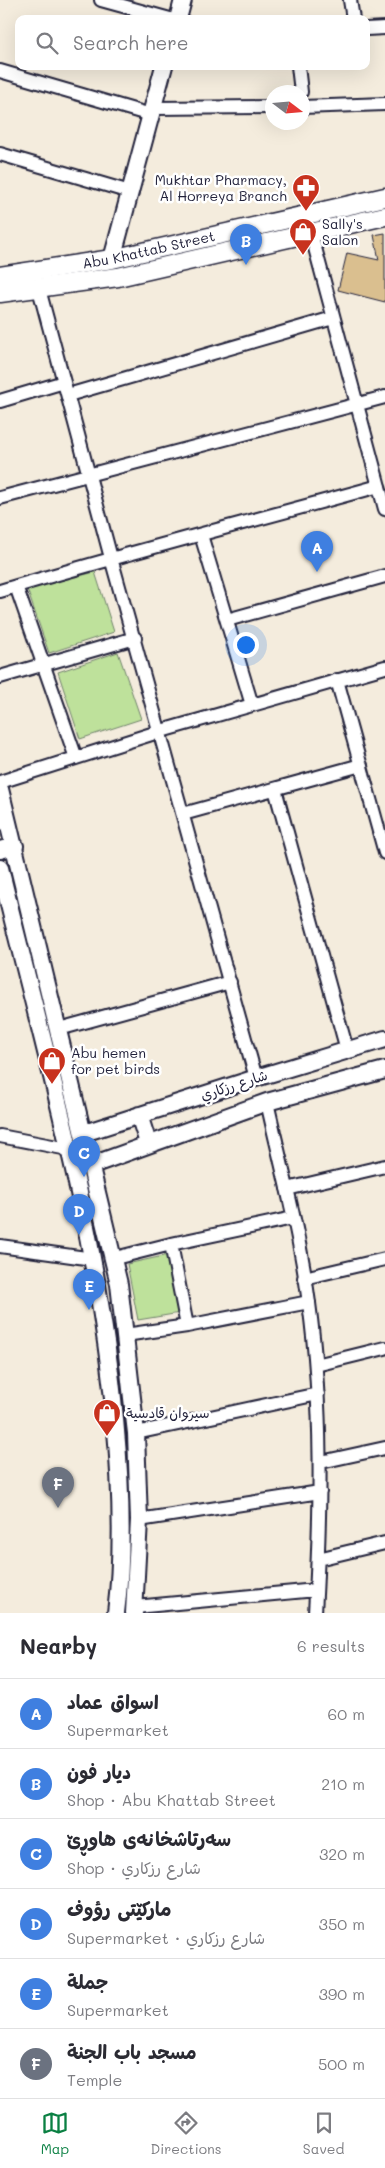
<!DOCTYPE html>
<meta charset="utf-8">
<style>
body{margin:0;font-family:Mali,"Playpen Sans Arabic",sans-serif;background:#f7f7f7;color:#2b2b33}
.compass{position:absolute;left:265px;top:85px;width:45px;height:45px;border-radius:50%;background:#fff;box-shadow:0 5px 20px #0002;rotate:106deg}
.you{position:absolute;left:245px;top:644px;width:18px;height:18px;margin:-12px;border:4px solid #fff;border-radius:50%;background:#1a73e8;box-shadow:0 0 0 8px #1a73e833}
.badge{display:grid;place-items:center;width:32px;height:32px;border-radius:50%;background:#0b8043;color:#fff;font-size:16px;font-weight:700}
.pin{position:absolute;translate:-50% -41px;filter:drop-shadow(0 1px 2px #0008)}
.pin::after{content:'';position:absolute;top:26px;width:18px;height:15px;background:inherit;clip-path:polygon(0 0,100% 0,50% 100%)}
.list{margin:0;padding:0;list-style:none}
h2{display:flex;justify-content:space-between;align-items:center;height:65px;margin:0;padding:0 20px;font-size:21px}
h2 small{font-size:16px;font-weight:400;color:#7c7c81}
.list li{display:grid;grid-template-columns:32px 1fr auto;gap:15px;align-items:center;box-sizing:border-box;height:70px;padding:0 20px;border-top:1px solid #e1e1e2}
.list b{display:block;font-size:19px;white-space:nowrap}
.list p{margin:0;font-size:16px;white-space:nowrap;color:#7c7c81}
.list em{font-size:16px;font-style:normal;color:#7c7c81}
.icon{flex:none;width:28px;height:28px;fill:none;stroke:currentColor;stroke-width:2;stroke-linecap:round;stroke-linejoin:round}
.map{position:relative;flex:none;width:385px;height:1613px;overflow:hidden}
.search{position:absolute;background:#fff;box-shadow:0 5px 20px #0002;left:15px;right:15px;top:15px;height:55px;display:flex;align-items:center;gap:12px;box-sizing:border-box;padding:0 18px;border-radius:10px;color:#7c7c81;font-size:19px}
.sheet{height:485px;background:#fff}
nav{display:flex;justify-content:space-around;align-items:center;box-sizing:border-box;height:70px;border-top:1px solid #e1e1e2;background:#fff;font-size:14px;color:#7c7c81}
nav a{display:grid;justify-items:center;gap:2px}
nav .on{color:#0b8043}
.map>svg:first-child{display:block}
</style>
<div class="map">
<svg width="385" height="1613" viewBox="0 0 385 1613">
<rect width="100%" height="100%" fill="#f4ecdd"/>
<filter id="ink" filterUnits="userSpaceOnUse"><feTurbulence type="fractalNoise" baseFrequency=".02" numOctaves="2"/><feDisplacementMap in="SourceGraphic" scale="10" xChannelSelector="R" yChannelSelector="G"/><feConvolveMatrix kernelMatrix="1 2 1 2 8 2 1 2 1" color-interpolation-filters="sRGB"/></filter>
<g filter="url(#ink)">
<path fill="#bee19b" stroke="#70826b" d="M95,572l19,60 -65,21 -22,-64z
M118,652l23,67 -61,20 -22,-67z
M168,1255l12,58 -42,7 -11,-56z"/>
<path fill="#dabf8f" stroke="#22223b" d="M385,233v69l-47,-12 9,-37 32,7 -5,-25z"/>
<g fill="none" stroke-linecap="round" stroke-linejoin="round">
<defs>
<path id="minor" d="M101,0l69,19
M350,0l3,19
M366,29l19,-1
M298,66l3,26
M0,71l151,44
M302,107l83,-3
M153,108l119,-1
M0,154l130,38
M311,233l74,276
M39,289l72,269 145,520
M68,395l265,-77
M0,401l64,-19
M0,498l385,-101
M201,535l51,170
M16,586l60,172
M0,591c126,-38 253,-70 379,-105
M227,620l158,-44
M0,677l135,-39
M337,680l48,173
M0,782l161,-51 224,-64
M275,789l72,261
M183,814l178,-49
M59,1029l171,-47
M267,1102c15,67 33,133 42,201 14,103 12,206 6,310
M0,1136l68,13
M287,1189l98,-23
M171,1244l16,82
M0,1246l93,13
M115,1258l56,-14 122,-26
M304,1278l81,-19
M125,1335l62,-9 122,-24
M316,1365l69,-17
M136,1433l182,-39
M321,1462l64,-14
M139,1520l181,-28
M318,1559l67,-16
M135,1607l181,-17"/>
<path id="tertiary" d="M178,19l5,-19
M112,259l52,-193
M0,789l119,495 17,149 3,87 -5,93
M0,850l15,-4
M0,868c44,182 98,364 115,551 6,64 9,130 1,194
M139,1115l9,28
M84,1133l172,-55 129,-39
M92,1165l175,-63 118,-32"/>
<g id="secondary">
<path id="s1" d="M0,276l112,-17 273,-62"/>
<path d="M0,293l118,-16 267,-61"/>
</g>
</defs>
<use href="#minor" stroke="#22223b" stroke-width="16"/>
<use href="#tertiary" stroke="#22223b" stroke-width="20"/>
<use href="#secondary" stroke="#22223b" stroke-width="21"/>
<use href="#minor" stroke="#fff" stroke-width="12"/>
<use href="#tertiary" stroke="#fff" stroke-width="16"/>
<use href="#secondary" stroke="#fff" stroke-width="18"/>
</g>
</g>
<defs>
<symbol id="pharmacy-pin" viewBox="-11 -11 22 30"><path d="M0 17L-7.5 6A9.5 9.5 0 1 1 7.5 6Z" fill="#c8321e" stroke="#fff"/><path d="M-2-6h4v4h4v4h-4v4h-4v-4h-4v-4h4Z" fill="#fff"/></symbol>
<symbol id="shop-pin" viewBox="-11 -11 22 30"><path d="M0 17L-7.5 6A9.5 9.5 0 1 1 7.5 6Z" fill="#c8321e" stroke="#fff"/><path d="M-5-2.5h2.3a2.7 3.5 0 0 1 5.4 0H5L5.5 6h-11ZM-1.5-2.5h3a1.5 2.3 0 0 0-3 0Z" fill="#fff"/></symbol>
</defs>
<g fill-rule="evenodd">
<use href="#pharmacy-pin" x="290" y="172" width="32" height="43"/>
<use href="#shop-pin" x="287" y="216" width="32" height="43"/>
<use href="#shop-pin" x="36" y="1045" width="32" height="43"/>
<use href="#shop-pin" x="91" y="1397" width="32" height="43"/>
</g>
<g text-anchor="middle" stroke-width="5" stroke-linejoin="round" paint-order="stroke">
<g font-size="14" fill="#22223b" stroke="#fff" text-anchor="start">
<text x="287" y="185" text-anchor="end">Mukhtar Pharmacy,<tspan x="287" dy="16">Al Horreya Branch</tspan></text>
<text x="322" y="229">Sally's<tspan x="322" dy="16">Salon</tspan></text>
<text x="71" y="1058">Abu hemen<tspan x="71" dy="16">for pet birds</tspan></text>
<text x="126" y="1418">سيروان قادسية</text>
</g>
<g font-size="14" fill="#22223b" stroke="#fff">
<text dy="5" stroke="none"><textPath href="#s1" startOffset="151">Abu Khattab Street</textPath></text>
<text transform="translate(234 1085) rotate(-18)" y="5">شارع رزكاري</text>
</g>
</g>
</svg>
<svg class="compass" viewBox="-18 -18 36 36"><path d="M0-13l5 13h-10z" fill="#e53935"/><path d="M0 13l5-13h-10z" fill="#7c7c81"/></svg>
<div class="you"></div>
<div class="pin badge" style="left:317px;top:572px;background:#3f7fe0">A</div>
<div class="pin badge" style="left:246px;top:265px;background:#3f7fe0">B</div>
<div class="pin badge" style="left:84px;top:1177px;background:#3f7fe0">C</div>
<div class="pin badge" style="left:79px;top:1235px;background:#3f7fe0">D</div>
<div class="pin badge" style="left:89px;top:1310px;background:#3f7fe0">E</div>
<div class="pin badge" style="left:58px;top:1508px;background:#6b7280">F</div>
<div class="search"><svg class="icon" aria-label="search" viewBox="0 0 24 24"><circle cx="10" cy="10" r="6"/><path d="M15 15l6 6"/></svg>Search here</div>
</div>
<section class="sheet">
<h2>Nearby<small>6 results</small></h2>
<ul class="list">
<li><span class="badge" style="background:#3f7fe0">A</span><div><b>اسواق عماد</b><p>Supermarket</p></div><em>60 m</em></li>
<li><span class="badge" style="background:#3f7fe0">B</span><div><b>ديار فون</b><p>Shop · Abu Khattab Street</p></div><em>210 m</em></li>
<li><span class="badge" style="background:#3f7fe0">C</span><div><b>سەرتاشخانەى ھاوڕێ</b><p>Shop · شارع رزكاري</p></div><em>320 m</em></li>
<li><span class="badge" style="background:#3f7fe0">D</span><div><b>ماركێتى رؤوف</b><p>Supermarket · شارع رزكاري</p></div><em>350 m</em></li>
<li><span class="badge" style="background:#3f7fe0">E</span><div><b>جملة</b><p>Supermarket</p></div><em>390 m</em></li>
<li><span class="badge" style="background:#6b7280">F</span><div><b>مسجد باب الجنة</b><p>Temple</p></div><em>500 m</em></li>
</ul>
</section>
<nav>
<a class="on"><svg class="icon" aria-label="map" viewBox="0 0 24 24"><path d="M3 6l6-2 6 2 6-2v14l-6 2-6-2-6 2zM9 4v14M15 6v14"/></svg>Map</a>
<a><svg class="icon" aria-label="directions" viewBox="0 0 24 24"><path d="M12 3l9 9-9 9-9-9zM9 14v-3h6M13 9l2 2-2 2"/></svg>Directions</a>
<a><svg class="icon" aria-label="saved" viewBox="0 0 24 24"><path d="M7 4h10v16l-5-4-5 4z"/></svg>Saved</a>
</nav>
